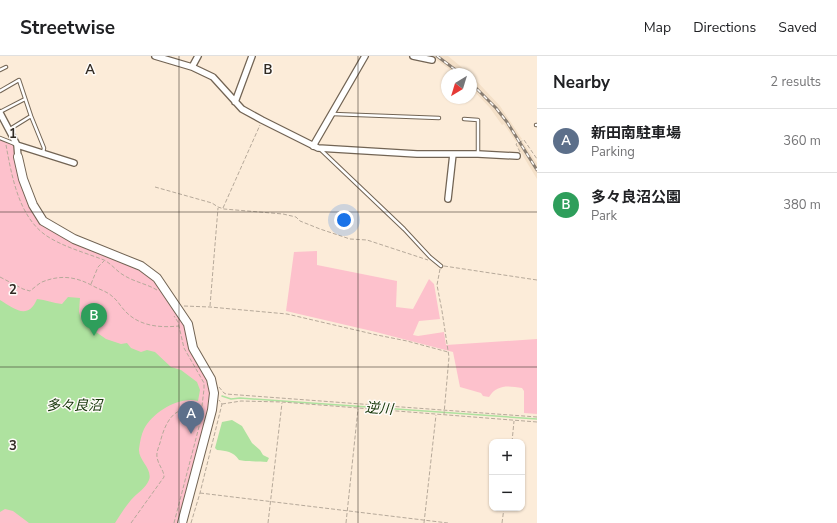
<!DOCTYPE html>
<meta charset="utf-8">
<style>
body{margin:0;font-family:"Nunito Sans","Noto Sans JP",sans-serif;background:#f6f6f6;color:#202124}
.controls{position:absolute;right:12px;bottom:12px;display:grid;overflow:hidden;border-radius:8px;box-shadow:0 1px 3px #0004}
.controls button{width:36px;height:36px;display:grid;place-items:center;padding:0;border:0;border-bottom:1px solid #e0e0e0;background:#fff;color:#202124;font:20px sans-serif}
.compass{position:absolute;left:441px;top:12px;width:36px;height:36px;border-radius:50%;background:#fff;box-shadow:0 1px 3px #0004;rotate:218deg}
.you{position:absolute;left:344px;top:164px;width:14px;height:14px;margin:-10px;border:3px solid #fff;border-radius:50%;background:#1a73e8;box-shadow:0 0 0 6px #1a73e833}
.badge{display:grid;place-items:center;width:26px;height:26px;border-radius:50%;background:#0b8043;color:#fff;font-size:13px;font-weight:700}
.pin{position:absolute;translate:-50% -33px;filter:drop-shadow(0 1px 2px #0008)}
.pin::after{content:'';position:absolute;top:21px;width:14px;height:12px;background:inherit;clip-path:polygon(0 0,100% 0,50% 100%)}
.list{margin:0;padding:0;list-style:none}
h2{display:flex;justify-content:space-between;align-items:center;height:52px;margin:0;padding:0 16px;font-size:17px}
h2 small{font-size:13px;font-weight:400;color:#757577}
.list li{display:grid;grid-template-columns:26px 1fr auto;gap:12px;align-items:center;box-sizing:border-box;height:64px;padding:0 16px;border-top:1px solid #e0e0e0}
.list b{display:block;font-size:15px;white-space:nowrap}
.list p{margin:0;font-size:13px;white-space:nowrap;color:#757577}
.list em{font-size:13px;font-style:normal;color:#757577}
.map{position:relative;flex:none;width:537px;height:467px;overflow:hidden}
header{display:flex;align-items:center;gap:24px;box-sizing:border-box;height:56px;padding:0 20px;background:#fff;border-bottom:1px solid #e0e0e0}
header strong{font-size:19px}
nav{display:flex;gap:22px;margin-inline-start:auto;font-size:14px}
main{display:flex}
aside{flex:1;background:#fff}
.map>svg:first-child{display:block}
</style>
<header>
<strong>Streetwise</strong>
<nav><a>Map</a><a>Directions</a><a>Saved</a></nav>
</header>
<main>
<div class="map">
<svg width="537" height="467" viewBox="0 0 537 467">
<rect width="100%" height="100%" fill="#fcecd9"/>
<path fill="#f4e0c8" d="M431,0h17l22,18h-14z
M471,19l29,31 22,33 -6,3 -12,-18 -2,1 -12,-17 -19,-20z
M522,85l15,22v16l-20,-33 1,-2z"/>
<path fill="#fdc1cc" d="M0,84l15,6 19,68 106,57 2,-1 7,5 34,46 27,62 2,8 -3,18 -30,114h-179z
M317,195v14l80,16 -1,26 17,2 16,-30 5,5 6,35 -21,2 -6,14 5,1 26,-4 2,13 91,-6v75l-13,-1v-22l-2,-3c-13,-2 -25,-4 -33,9l-6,-1 -2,-3 -21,-6 -7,-35 -77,-20 -90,-21 8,-59z"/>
<path fill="#aee29f" d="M68,241l12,1 -1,14 3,10 24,17 15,5 6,-1 4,5 10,4 6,-2 8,2 16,15 10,3 16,12 3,8 -2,11c-19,-5 -45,11 -54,28 -3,6 -4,13 -5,20 -1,11 14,20 10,31 -3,8 -12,13 -18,20 -6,7 -11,15 -16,23h-86l-16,-12 -8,-2 -5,3v-212c13,8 28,21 37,-1 9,1 16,4 25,5z
M232,364l10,6 10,17 8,7 3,5 6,3 -2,4c-10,-1 -18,0 -28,-2 -6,-9 -13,-9 -22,-10l-2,-2 7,-26z"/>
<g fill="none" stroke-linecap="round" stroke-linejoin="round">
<path stroke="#aee29f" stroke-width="1.5" d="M222,340l9,3 9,-1 297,21"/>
<defs>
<path id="lane" d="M0,14l6,-3
M0,35l19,-11 12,36 13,32 -1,5
M0,56l25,-13
M333,58l106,4
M464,63l14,1v33
M536,69h1
M10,73l21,-13
M0,82l15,6
M320,93l84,80 26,28 11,9"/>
<path id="street" d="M155,0l37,11 21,10 29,32 20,11 56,28 99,6h61l39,2
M413,0l19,4
M192,11l6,-11
M235,46l17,-46
M0,57l17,32 1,12
M17,89l57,18
M313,90l52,-90
M448,143l5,-45"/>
<path id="secondary" d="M18,101l5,22 10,26 10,16 31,18 67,27 16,12 31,46 5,24 18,31 3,14 -2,17 -30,113"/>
</defs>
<use href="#lane" stroke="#726454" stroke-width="4.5"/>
<use href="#street" stroke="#726454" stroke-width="8"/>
<use href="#secondary" stroke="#726454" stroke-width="10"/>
<path stroke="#b6a99a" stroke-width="1" stroke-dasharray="4 2" stroke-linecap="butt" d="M6,89c6,32 13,75 44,93 17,10 36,15 54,22 8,4 13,12 21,16 10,6 22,8 32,14
M520,96l-4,-8 8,-4 13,19
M155,131l57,16 6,4 6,2 59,5 13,3 4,4 20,8 30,10 17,1 61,20
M223,152l37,-83
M444,210l93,14
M440,213l-3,16 5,26 7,46 -5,57
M0,221l23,12 7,2c4,-3 8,-7 12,-9 20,-8 35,-5 53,5 6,3 13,5 18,10 5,4 8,10 12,14 14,15 34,17 54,15
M91,228l7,-17 6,-6
M184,250l26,1 77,7 90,21 30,6 41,11
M210,250l8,-98
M219,331l5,6 2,1 311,23
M222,348l19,-3 41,1 255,20
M512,386l2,-21
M200,437l248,30
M131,467l33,-46c0,-7 -6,-12 -7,-20 -1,-6 3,-12 4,-18 6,-21 15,-34 39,-30
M174,467l26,-100 4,-34v-6l-20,-35 -6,-26 -4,-6
M191,467l9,-30 22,-89 -3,-4
M268,467l14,-120
M346,467l12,-114
M424,467l12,-108
M502,467l2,-15"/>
<use href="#lane" stroke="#fff" stroke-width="2.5"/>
<use href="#street" stroke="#fff" stroke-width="5.5"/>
<use href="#secondary" stroke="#fff" stroke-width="8"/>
<defs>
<path id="rail" d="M437,0l24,18
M471,27l25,25 11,14 30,48"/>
</defs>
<use href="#rail" stroke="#887d71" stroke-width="3"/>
<use href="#rail" stroke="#fefbf8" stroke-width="1.5" stroke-dasharray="4.5" stroke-linecap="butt"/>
</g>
<path fill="none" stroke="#302a23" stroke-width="1" stroke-opacity="0.55" d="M179,0v467M358,0v467M0,156h537M0,311h537"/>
<g text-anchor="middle" stroke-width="3" stroke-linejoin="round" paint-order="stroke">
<g font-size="14" font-style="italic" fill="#153609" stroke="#fefbf8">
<text x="74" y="354">多々良沼</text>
<text transform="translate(379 352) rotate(4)" y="5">逆川</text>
</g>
</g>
<g font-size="13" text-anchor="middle" font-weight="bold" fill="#302a23" stroke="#fefbf8" stroke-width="3" stroke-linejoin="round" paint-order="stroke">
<text x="90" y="18">A</text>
<text x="268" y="18">B</text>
<text x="13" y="82">1</text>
<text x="13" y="238">2</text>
<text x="13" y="394">3</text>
</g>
</svg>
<div class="controls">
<button>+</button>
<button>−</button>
</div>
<svg class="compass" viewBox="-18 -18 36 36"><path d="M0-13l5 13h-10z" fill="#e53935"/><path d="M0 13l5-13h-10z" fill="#757577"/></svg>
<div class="you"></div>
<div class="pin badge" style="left:191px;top:378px;background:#5c6f8a">A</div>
<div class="pin badge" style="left:94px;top:280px;background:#2e9e5b">B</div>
</div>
<aside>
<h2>Nearby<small>2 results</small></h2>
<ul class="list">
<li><span class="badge" style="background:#5c6f8a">A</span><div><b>新田南駐車場</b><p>Parking</p></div><em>360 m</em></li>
<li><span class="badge" style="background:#2e9e5b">B</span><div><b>多々良沼公園</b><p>Park</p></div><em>380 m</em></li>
</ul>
</aside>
</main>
